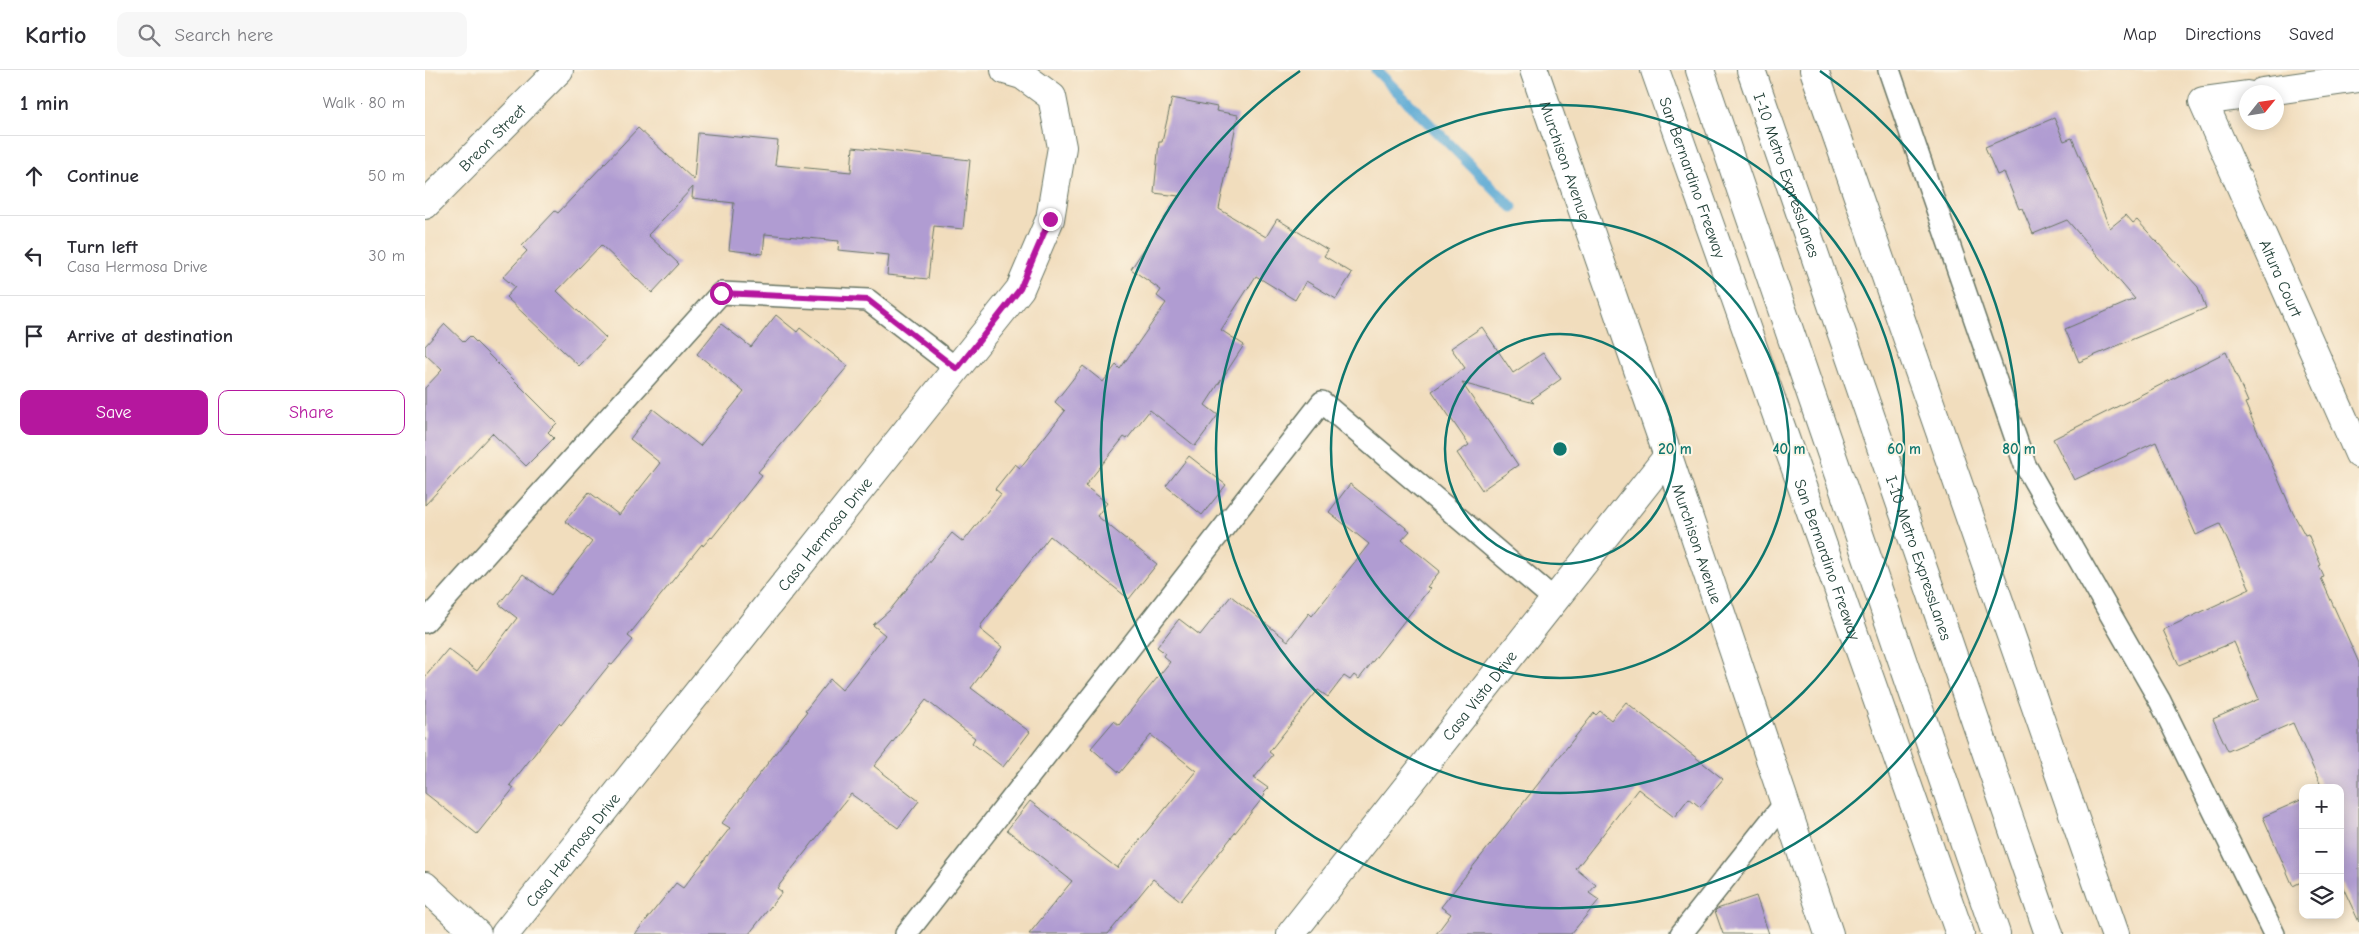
<!DOCTYPE html>
<meta charset="utf-8">
<style>
body{margin:0;font-family:"Comic Neue",sans-serif;background:#f7f7f7;color:#2b2b33}
.controls{position:absolute;right:15px;bottom:15px;display:grid;overflow:hidden;border-radius:10px;box-shadow:0 2px 12px #0003}
.controls button{width:45px;height:45px;display:grid;place-items:center;padding:0;border:0;border-bottom:1px solid #e1e1e2;background:#fff;color:#2b2b33;font:25px sans-serif}
.compass{position:absolute;left:1814px;top:15px;width:45px;height:45px;border-radius:50%;background:#fff;box-shadow:0 2px 12px #0003;rotate:60deg}
.stop{position:absolute;width:15px;height:15px;margin:-11px;border:4px solid #b5179e;border-radius:50%;background:#fff}
.stop.end{background:#b5179e;border-color:#fff;box-shadow:0 1px 5px #0008}
.list{margin:0;padding:0;list-style:none}
h2{display:flex;justify-content:space-between;align-items:center;height:65px;margin:0;padding:0 20px;font-size:21px}
h2 small{font-size:16px;font-weight:400;color:#7c7c81}
.list li{display:grid;grid-template-columns:32px 1fr auto;gap:15px;align-items:center;box-sizing:border-box;height:80px;padding:0 20px;border-top:1px solid #e1e1e2}
.list b{display:block;font-size:19px;white-space:nowrap}
.list p{margin:0;font-size:16px;white-space:nowrap;color:#7c7c81}
.list em{font-size:16px;font-style:normal;color:#7c7c81}
.actions{display:flex;gap:10px;padding:15px 20px}
.actions a{flex:1;padding:11px 0;border:1px solid #b5179e;border-radius:10px;text-align:center;font-size:18px;color:#b5179e}
.actions .main{background:#b5179e;color:#fff}
.icon{flex:none;width:28px;height:28px;fill:none;stroke:currentColor;stroke-width:2;stroke-linecap:round;stroke-linejoin:round}
.map{position:relative;flex:none;width:1934px;height:864px;overflow:hidden}
header{display:flex;align-items:center;gap:30px;box-sizing:border-box;height:70px;padding:0 25px;background:#fff;border-bottom:1px solid #e1e1e2}
header strong{font-size:24px}
nav{display:flex;gap:28px;margin-inline-start:auto;font-size:18px}
.search{width:350px;height:45px;background:#f7f7f7;display:flex;align-items:center;gap:12px;box-sizing:border-box;padding:0 18px;border-radius:10px;color:#7c7c81;font-size:19px}
main{display:flex}
aside{flex:1;background:#fff}
.map>svg:first-child{display:block}
</style>
<header>
<strong>Kartio</strong>
<div class="search"><svg class="icon" aria-label="search" viewBox="0 0 24 24"><circle cx="10" cy="10" r="6"/><path d="M15 15l6 6"/></svg>Search here</div>
<nav><a>Map</a><a>Directions</a><a>Saved</a></nav>
</header>
<main>
<aside>
<h2>1 min<small>Walk · 80 m</small></h2>
<ul class="list">
<li><svg class="icon" aria-label="ahead" viewBox="0 0 24 24"><path d="M12 20V5M6 11l6-6 6 6"/></svg><div><b>Continue</b></div><em>50 m</em></li>
<li><svg class="icon" aria-label="left" viewBox="0 0 24 24"><path d="M17 20v-9H6M10 6l-5 5 5 5"/></svg><div><b>Turn left</b><p>Casa Hermosa Drive</p></div><em>30 m</em></li>
<li><svg class="icon" aria-label="arrive" viewBox="0 0 24 24"><path d="M6 21V4h12l-3 4 3 4H6"/></svg><div><b>Arrive at destination</b></div></li>
</ul>
<div class="actions"><a class="main">Save</a><a>Share</a></div>
</aside>
<div class="map">
<svg width="1934" height="864" viewBox="0 0 1934 864">
<rect width="100%" height="100%" fill="#fcf5e5"/>
<filter id="ink" filterUnits="userSpaceOnUse"><feTurbulence type="fractalNoise" baseFrequency=".02" numOctaves="2"/><feDisplacementMap in="SourceGraphic" scale="10" xChannelSelector="R" yChannelSelector="G"/><feConvolveMatrix kernelMatrix="1 2 1 2 8 2 1 2 1" color-interpolation-filters="sRGB"/></filter>
<filter id="wash" filterUnits="userSpaceOnUse"><feTurbulence type="fractalNoise" baseFrequency=".0096" numOctaves="4" result="noise"/><feDisplacementMap in="SourceGraphic" scale="20" xChannelSelector="R" yChannelSelector="G"/><feGaussianBlur stdDeviation="1.12" result="paint"/><feColorMatrix in="noise" values="0 0 0 0 0 0 0 0 0 0 0 0 0 0 0 0 0 1.4 0 .05"/><feComposite in="paint" operator="in"/></filter>
<g filter="url(#wash)">
<rect width="100%" height="100%" fill="#f1ddbd"/>
<g fill="none" stroke-linecap="round" stroke-linejoin="round">
<path stroke="#5aa9d4" stroke-width="11" d="M951,0l136,137"/>
</g>
<g id="blocks">
<path fill="#b09cd2" d="M747,28l45,9 -1,4 22,4 -19,94 47,28 11,-18 51,31 -4,6 28,17 -16,26 -30,-18 -11,19 -39,-24 -35,54 23,15 -39,60 13,10 -23,31 -45,-36 -23,29 -3,-2 -39,49 22,17 -10,13 60,48 -28,35 -79,-63 -69,89 -1,4 22,18 -31,41 59,44 -27,35 -31,-24 3,-5 -49,-38 -52,66 45,35 -21,27 -47,-34 -74,94 5,4 -33,42h-114l41,-51 7,5 47,-60 -8,-5 85,-111 -2,-1 25,-32 12,11 43,-55 -12,-10 17,-15 62,-77 11,9 38,-48 -6,-5 20,-25 5,4 45,-57 -10,-9 28,-36 20,16 13,-17 4,4 46,-66 -9,-7 4,-6 -30,-21 48,-73 -25,-3 5,-51h3z
M1629,48l10,23 8,-3 38,90 16,-13 7,8 4,-3 61,67 8,21 -127,54 -14,-33 70,-30 -68,-79 -34,14 -11,-26 -3,1 -15,-37 -7,3 -12,-28z
M213,58l56,52 4,-47 80,8 -3,24 76,7 2,-25 117,13 -7,69 -29,-3 -6,53 -41,-4 2,-20 -51,-5 1,-9 -74,-7 -2,20 -34,-4 5,-47 -42,-5 1,-11 -45,48 31,29 -27,29 -51,-48 -44,46 49,47 -27,28 -73,-69 9,-10 -12,-10 24,-26 -5,-5 33,-35 3,2z
M351,245l21,17 3,-4 48,38 -90,106 4,3 -50,63 -1,-1 -8,9 -1,-2 -74,92 5,4 -21,25 -2,-1 -49,61 -2,-2 -49,62 4,3 -37,46 -52,-41v-116l23,-28 29,22 40,-53 -18,-14 24,-30 28,21 41,-53 -27,-21 24,-29 30,23 41,-52 -30,-24 23,-30 47,37 44,-54 -47,-38 24,-30 30,23z
M20,254l19,18 6,-6 87,87 -9,9 6,6 -28,28 -34,-33 -67,72v-117l17,-18 -17,-16v-8z
M1057,257l31,46 30,-20 18,26 -30,21 3,3 -72,-20 56,82 -36,25 -25,-37 12,-8 -37,-54 33,-23 -14,-20z
M1801,282l22,50 -3,1 48,110 12,22 3,-1 13,31 -2,1 5,11 -3,1 38,85v259l-19,-41v-93h-18l-29,-65 -65,28 -15,-32 46,-20 -25,-57 -55,23 -16,-35 87,-41 -30,-65 -24,11 -40,-93 -82,38 -21,-41z
M764,386l37,29 -24,30 -36,-29z
M925,414l60,47 -8,9 38,31 -13,16 3,1 -71,91 -5,-4 -4,5 -6,-4 -16,21 -10,-7 -49,62 4,3 -19,23 14,10 -5,5 2,2 -84,106 -28,-22 -45,55h-79l43,-53 -65,-51 23,-29 87,67 79,-97 -45,-36 -31,38 -29,-25 23,-27 5,4 51,-63 -7,-6 2,-3 -8,-6 22,-28 21,16 31,-39 57,45 21,-28 3,3 57,-72 -40,-32z
M1201,632l97,77 -23,28 -11,-9 -15,19 -36,-28 -62,80 20,16 -7,8 10,7 -28,34h-135l15,-20 -10,-7 153,-194 2,2 4,-4 11,9z
M1878,729v82l-10,5 -30,-69z
M1331,826l13,38h-46l-8,-23 2,-2z"/>
</g>
</g>
<g filter="url(#ink)">
<use href="#blocks" fill-opacity="0" stroke="#687564" stroke-width="1"/>
<g fill="none" stroke-linecap="round" stroke-linejoin="round">
<defs>
<path id="lane" d="M1464,0l136,395 135,236 114,233
M0,552l296,-329 147,7 89,69
M481,864l416,-532 233,198
M1256,864l104,-131"/>
<g id="street">
<path id="s1" d="M1109,0l134,386 161,478"/>
<path d="M1837,22l97,-14"/>
<path id="s2" d="M1822,25l-44,6 156,353"/>
<path id="s3" d="M0,135l134,-135"/>
<path d="M0,816l52,48"/>
<path id="s4" d="M80,864l515,-645 30,-70 12,-72 -10,-50 -30,-22 -17,-5"/>
<path id="s5" d="M866,864l377,-478"/>
</g>
<g id="highway">
<path id="s6" d="M1230,0l305,864"/>
<path d="M1275,0l296,864"/>
<path id="s7" d="M1326,0l298,864"/>
<path d="M1389,0l301,864"/>
</g>
</defs>
<use href="#lane" stroke="#687564" stroke-width="24"/>
<use href="#street" stroke="#687564" stroke-width="30"/>
<use href="#highway" stroke="#687564" stroke-width="30"/>
<use href="#lane" stroke="#fff" stroke-width="21"/>
<use href="#street" stroke="#fff" stroke-width="28"/>
<use href="#highway" stroke="#fff" stroke-width="28"/>
</g>
</g>
<g fill="none" stroke-linecap="round" stroke-linejoin="round" filter="url(#ink)">
<path stroke="#b5179e" stroke-width="6" d="M296,223l147,7 89,69 63,-80 30,-70"/>
</g>
<g fill="none" stroke="#0f766e" stroke-width="2.5">
<circle cx="1135" cy="379" r="115"/>
<circle cx="1135" cy="379" r="229"/>
<circle cx="1135" cy="379" r="344"/>
<path d="M1395 1A459 459 0 1 1 875 1"/>
</g>
<g text-anchor="middle" stroke-width="4" stroke-linejoin="round" paint-order="stroke">
<g font-size="16" fill="#1f3d34" stroke="#fcf5e5">
<text dy="6" stroke="none"><textPath href="#s3" startOffset="95">Breon Street</textPath></text>
<text dy="6" stroke="none"><textPath href="#s1" startOffset="96">Murchison Avenue</textPath></text>
<text dy="6" stroke="none"><textPath href="#s7" startOffset="111">I-10 Metro ExpressLanes</textPath></text>
<text dy="6" stroke="none"><textPath href="#s6" startOffset="114">San Bernardino Freeway</textPath></text>
<text dy="6" stroke="none"><textPath href="#s2" startOffset="238">Altura Court</textPath></text>
<text dy="6" stroke="none"><textPath href="#s4" startOffset="512">Casa Hermosa Drive</textPath></text>
<text dy="6" stroke="none"><textPath href="#s1" startOffset="501">Murchison Avenue</textPath></text>
<text dy="6" stroke="none"><textPath href="#s6" startOffset="519">San Bernardino Freeway</textPath></text>
<text dy="6" stroke="none"><textPath href="#s7" startOffset="516">I-10 Metro ExpressLanes</textPath></text>
<text dy="6" stroke="none"><textPath href="#s5" startOffset="304">Casa Vista Drive</textPath></text>
<text dy="6" stroke="none"><textPath href="#s4" startOffset="108">Casa Hermosa Drive</textPath></text>
</g>
</g>
<circle cx="1135" cy="379" r="8" fill="#0f766e" stroke="#fcf5e5" stroke-width="2.5"/>
<g font-size="15" text-anchor="middle" font-weight="bold" fill="#0f766e" stroke="#fcf5e5" stroke-width="4" stroke-linejoin="round" paint-order="stroke">
<text x="1250" y="384">20 m</text>
<text x="1364" y="384">40 m</text>
<text x="1479" y="384">60 m</text>
<text x="1594" y="384">80 m</text>
</g>
</svg>
<div class="controls">
<button>+</button>
<button>−</button>
<button><svg class="icon" aria-label="layers" viewBox="0 0 24 24"><path d="M12 4l9 5-9 5-9-5zM3 14l9 5 9-5"/></svg></button>
</div>
<svg class="compass" viewBox="-18 -18 36 36"><path d="M0-13l5 13h-10z" fill="#e53935"/><path d="M0 13l5-13h-10z" fill="#7c7c81"/></svg>
<div class="stop" style="left:296px;top:223px"></div>
<div class="stop end" style="left:625px;top:149px"></div>
</div>
</main>
